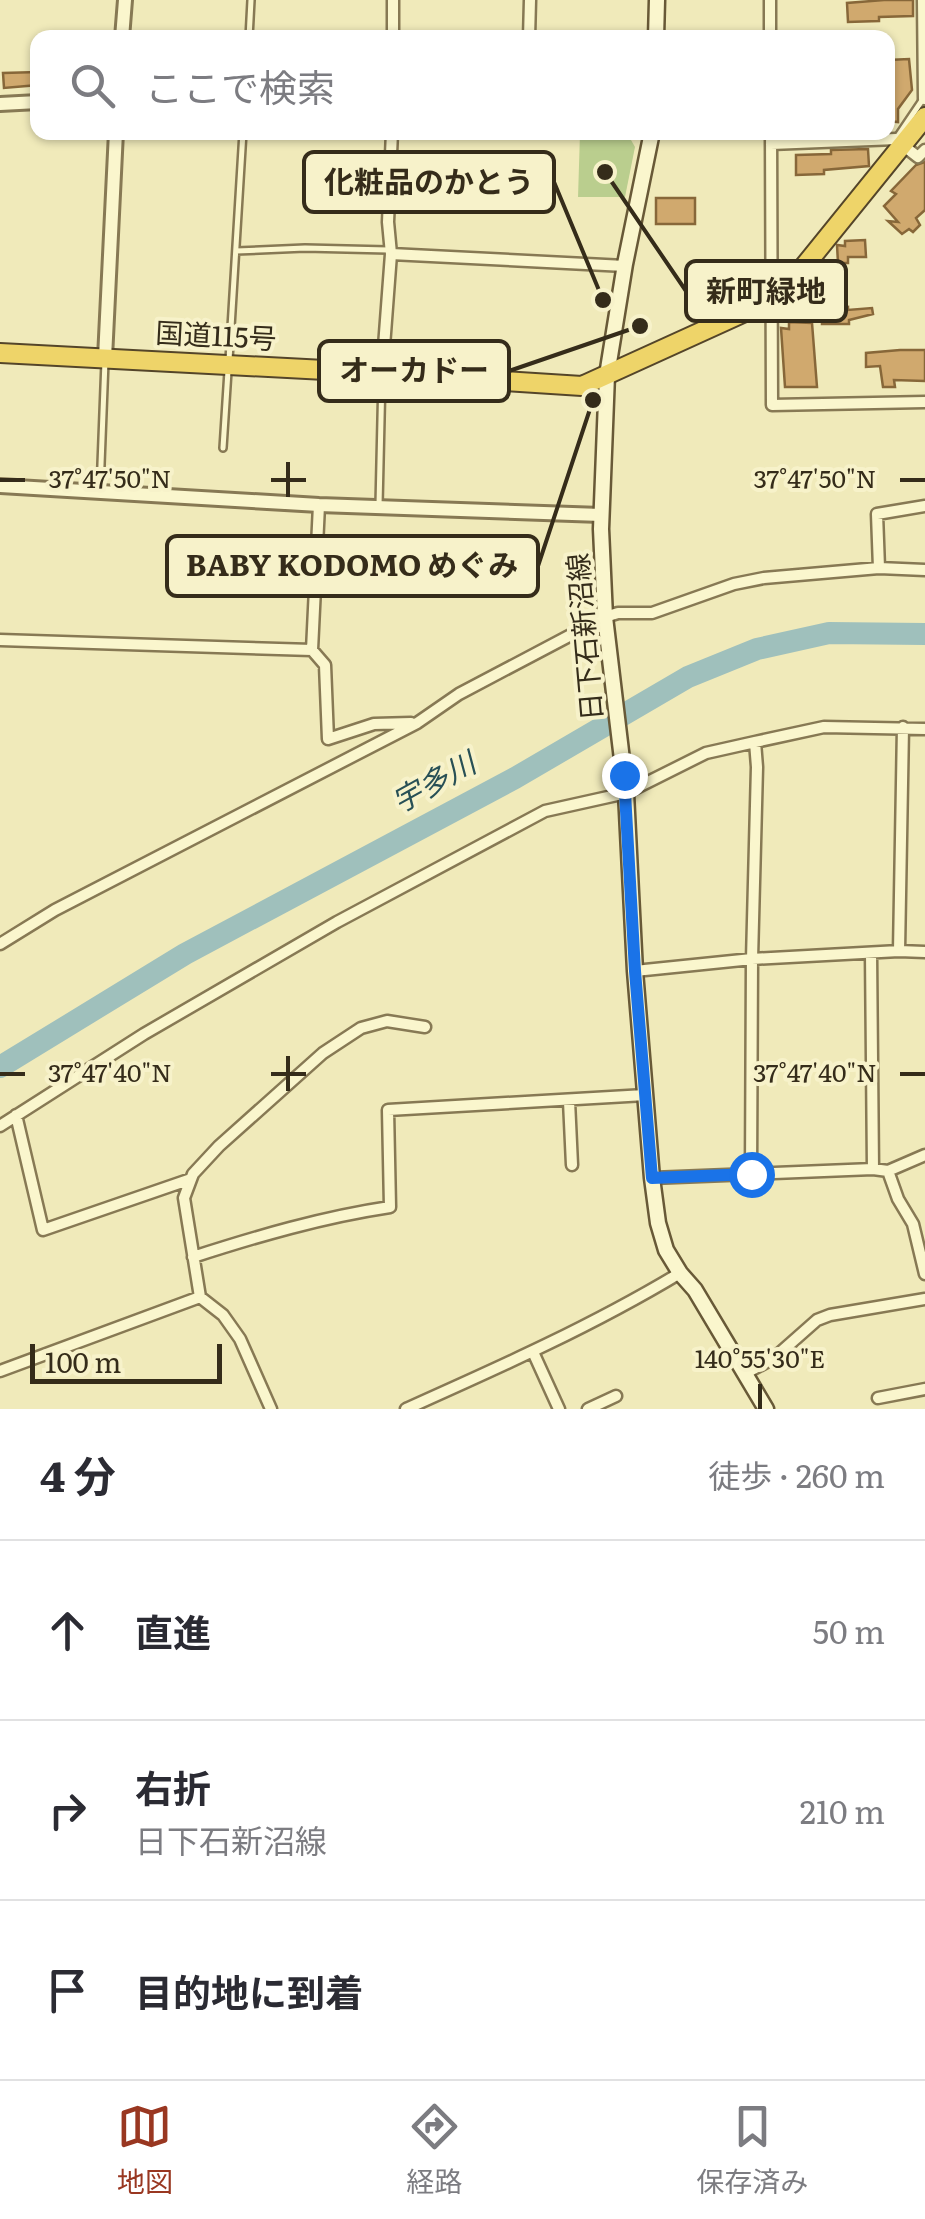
<!DOCTYPE html>
<html lang="ja">
<meta charset="utf-8">
<style>
body{margin:0;font-family:Literata,"Noto Sans JP",serif;background:#f2f2f3;color:#2b2b33}
.scale{position:absolute;left:30px;bottom:25px;width:192px;box-sizing:border-box;padding-left:10px;border:5px solid #352c1a;border-top:0;font-size:28px;line-height:35px;white-space:nowrap;color:#352c1a;-webkit-text-stroke:8px #f7f2ca;paint-order:stroke}
.stop{position:absolute;width:30px;height:30px;margin:-22px;border:8px solid #1a73e8;border-radius:50%;background:#fff}
.stop.end{background:#1a73e8;border-color:#fff;box-shadow:0 2px 10px #0008}
.list{margin:0;padding:0;list-style:none}
h2{display:flex;justify-content:space-between;align-items:center;height:130px;margin:0;padding:0 40px;font-size:42px}
h2 small{font-size:32px;font-weight:400;color:#7c7c81}
.list li{display:grid;grid-template-columns:65px 1fr auto;gap:30px;align-items:center;box-sizing:border-box;height:180px;padding:0 40px;border-top:2px solid #e1e1e2}
.list b{display:block;font-size:38px;white-space:nowrap}
.list p{margin:0;font-size:32px;white-space:nowrap;color:#7c7c81}
.list em{font-size:32px;font-style:normal;color:#7c7c81}
.icon{flex:none;width:55px;height:55px;fill:none;stroke:currentColor;stroke-width:2;stroke-linecap:round;stroke-linejoin:round}
.map{position:relative;flex:none;width:925px;height:1409px;overflow:hidden}
.search{position:absolute;background:#fff;box-shadow:0 2px 8px #0004;left:30px;right:30px;top:30px;height:110px;display:flex;align-items:center;gap:25px;box-sizing:border-box;padding:0 35px;border-radius:20px;color:#7c7c81;font-size:38px}
.sheet{height:670px;background:#fff}
nav{display:flex;justify-content:space-around;align-items:center;box-sizing:border-box;height:140px;border-top:2px solid #e1e1e2;background:#fff;font-size:28px;color:#7c7c81}
nav a{display:grid;justify-items:center;gap:5px}
nav .on{color:#993721}
.map>svg:first-child{display:block}
</style>
<div class="map">
<svg width="925" height="1409" viewBox="0 0 925 1409">
<rect width="100%" height="100%" fill="#f0eaba"/>
<path fill="#bace8e" d="M580,133h47l8,14 -10,50h-47z"/>
<g fill="none" stroke-linecap="round" stroke-linejoin="round">
<path stroke="#9fc0bc" stroke-width="22" d="M0,1067l185,-113 330,-176 173,-101 69,-28 72,-16 96,1"/>
</g>
<path fill="#d0a96e" stroke="#876739" stroke-width="2.5" d="M884,0h29v16l-34,1v4l-31,1 -1,-19z
M909,59l3,31 -14,19v13l-10,-1v-61z
M38,72v13l-34,3 -1,-15z
M868,149l1,17 -45,4v4l-28,1v-20l35,-1v-4z
M925,162v48l-9,8 4,7 -7,7 -4,-3 -7,5 -14,-13 10,1 -14,-16 12,-12 -5,-3 25,-26z
M656,198h39v26h-39z
M865,240l1,17h-18v6h-10l-1,-18 8,1v-5z
M840,304v4l8,-1v3l24,-2 1,6 -24,6v4h-27v-18z
M789,322l23,1 5,64h-32l-4,-59 8,1z
M900,350h25v31l-31,-1 1,7h-12l-3,-21 -14,1v-14z"/>
<g fill="none" stroke-linecap="round" stroke-linejoin="round">
<defs>
<path id="service" d="M249,38l2,-38
M896,139l27,-40
M236,251l69,-3 83,2
M737,268h32
M229,360l14,-228
M223,448l5,-77
M100,490l5,-129
M379,505l3,-129"/>
<path id="minor" d="M393,0v38
M770,0v38
M923,0l1,99
M529,38l1,-38
M771,132l1,273 153,-3
M771,144l125,-5 3,3
M909,150l9,7 7,-7
M391,254l234,12
M382,373l9,-119 -3,-32 4,-90
M319,505l-7,145 13,15 3,74 46,-15 37,-1
M879,568l-2,-54 48,-8
M0,640l312,10
M0,944l55,-34 362,-187 42,-29 146,-77 13,-4h34l82,-29 30,-6 115,-10 46,2
M899,951l4,-224
M871,953l2,216
M635,971l117,-12 147,-8 26,1
M569,1101l3,64
M16,1115l27,115 148,-51
M0,1126l144,-92 193,-112 208,-111 81,-18 80,-40 49,-11 69,-15 101,2
M888,1171l37,-16
M751,1173l1,-214 5,-192 -2,-25
M652,1178l221,-9 15,2 10,28 15,25 12,50
M193,1257c65,-21 130,-40 197,-50l-2,-97 257,-15
M533,1352l26,57
M0,1371l200,-74
M746,1373l28,-15 43,-38 13,-5 95,-16
M878,1398l47,-9
M271,1409l-31,-70 -17,-24 -23,-18 -16,-99 9,-24 26,-28 104,-93 38,-25 26,-7 38,6
M406,1409c94,-42 186,-83 274,-136
M588,1409l28,-13"/>
<path id="tertiary" d="M122,38l3,-38
M0,104l38,-2
M105,358l11,-226
M0,486l319,19 282,10"/>
<path id="secondary" d="M656,38l1,-38
M652,132l-27,132 -18,111 -6,154 4,88 21,176 9,178 17,207 6,45 8,27 14,23 15,17 71,119"/>
<path id="trunk" d="M0,353l382,20 200,13 176,-80 44,-37 123,-152"/>
</defs>
<use href="#service" stroke="#877954" stroke-width="10"/>
<use href="#minor" stroke="#877954" stroke-width="15"/>
<use href="#tertiary" stroke="#877954" stroke-width="18"/>
<use href="#secondary" stroke="#685937" stroke-width="19"/>
<use href="#trunk" stroke="#544529" stroke-width="22"/>
<use href="#service" stroke="#faf6cd" stroke-width="5"/>
<use href="#minor" stroke="#faf6cd" stroke-width="10"/>
<use href="#tertiary" stroke="#faf6cd" stroke-width="12"/>
<use href="#secondary" stroke="#faf6cd" stroke-width="14"/>
<use href="#trunk" stroke="#eed469" stroke-width="18"/>
</g>
<g fill="none" stroke-linecap="round" stroke-linejoin="round">
<path stroke="#1a73e8" stroke-width="12" d="M624,775l11,196 17,207 99,-4"/>
</g>
<path fill="none" stroke="#352c1a" stroke-width="4" d="M288,462v35M0,480h25M271,480h35M900,480h25M288,1056v35M0,1074h25M271,1074h35M900,1074h25M760,1384v25"/>
<g text-anchor="middle" stroke-width="8" stroke-linejoin="round" paint-order="stroke">
<g font-size="28" fill="#352c1a" stroke="#f7f2ca">
<text transform="translate(216 336) rotate(3)" y="10">国道115号</text>
<text transform="translate(585 637) rotate(-95)" y="10">日下石新沼線</text>
</g>
<g font-size="30" font-style="italic" fill="#285056" stroke="#f7f2ca">
<text transform="translate(434 783) rotate(-29)" y="10">宇多川</text>
</g>
</g>
<g font-size="25" text-anchor="middle" fill="#352c1a" stroke="#f7f2ca" stroke-width="8" stroke-linejoin="round" paint-order="stroke">
<text x="110" y="488">37°47'50"N</text>
<text x="815" y="488">37°47'50"N</text>
<text x="110" y="1082">37°47'40"N</text>
<text x="815" y="1082">37°47'40"N</text>
<text x="760" y="1368">140°55'30"E</text>
</g>
<path fill="none" stroke="#352c1a" stroke-width="4" d="M603 300L554 182M605 172L686 291M640 326L509 371M593 400L538 566"/>
<g fill="#352c1a" stroke="#f7f2ca" stroke-width="4">
<circle cx="603" cy="300" r="10"/>
<circle cx="605" cy="172" r="10"/>
<circle cx="640" cy="326" r="10"/>
<circle cx="593" cy="400" r="10"/>
</g>
<g fill="#f7f2ca" stroke="#352c1a" stroke-width="4">
<rect x="304" y="152" width="250" height="60" rx="10"/>
<rect x="686" y="261" width="160" height="60" rx="10"/>
<rect x="319" y="341" width="190" height="60" rx="10"/>
<rect x="167" y="536" width="371" height="60" rx="10"/>
</g>
<g font-size="30" text-anchor="middle" font-weight="bold" fill="#352c1a">
<text x="429" y="193">化粧品のかとう</text>
<text x="766" y="302">新町緑地</text>
<text x="414" y="381">オーカドー</text>
<text x="352" y="576">BABY KODOMO めぐみ</text>
</g>
</svg>
<div class="scale">100 m</div>
<div class="stop" style="left:751px;top:1174px"></div>
<div class="stop end" style="left:624px;top:775px"></div>
<div class="search"><svg class="icon" aria-label="search" viewBox="0 0 24 24"><circle cx="10" cy="10" r="6"/><path d="M15 15l6 6"/></svg>ここで検索</div>
</div>
<section class="sheet">
<h2>4 分<small>徒歩 · 260 m</small></h2>
<ul class="list">
<li><svg class="icon" aria-label="ahead" viewBox="0 0 24 24"><path d="M12 20V5M6 11l6-6 6 6"/></svg><div><b>直進</b></div><em>50 m</em></li>
<li><svg class="icon" aria-label="right" viewBox="0 0 24 24"><path d="M7 20v-9h11M14 6l5 5-5 5"/></svg><div><b>右折</b><p>日下石新沼線</p></div><em>210 m</em></li>
<li><svg class="icon" aria-label="arrive" viewBox="0 0 24 24"><path d="M6 21V4h12l-3 4 3 4H6"/></svg><div><b>目的地に到着</b></div></li>
</ul>
</section>
<nav>
<a class="on"><svg class="icon" aria-label="map" viewBox="0 0 24 24"><path d="M3 6l6-2 6 2 6-2v14l-6 2-6-2-6 2zM9 4v14M15 6v14"/></svg>地図</a>
<a><svg class="icon" aria-label="directions" viewBox="0 0 24 24"><path d="M12 3l9 9-9 9-9-9zM9 14v-3h6M13 9l2 2-2 2"/></svg>経路</a>
<a><svg class="icon" aria-label="saved" viewBox="0 0 24 24"><path d="M7 4h10v16l-5-4-5 4z"/></svg>保存済み</a>
</nav>
